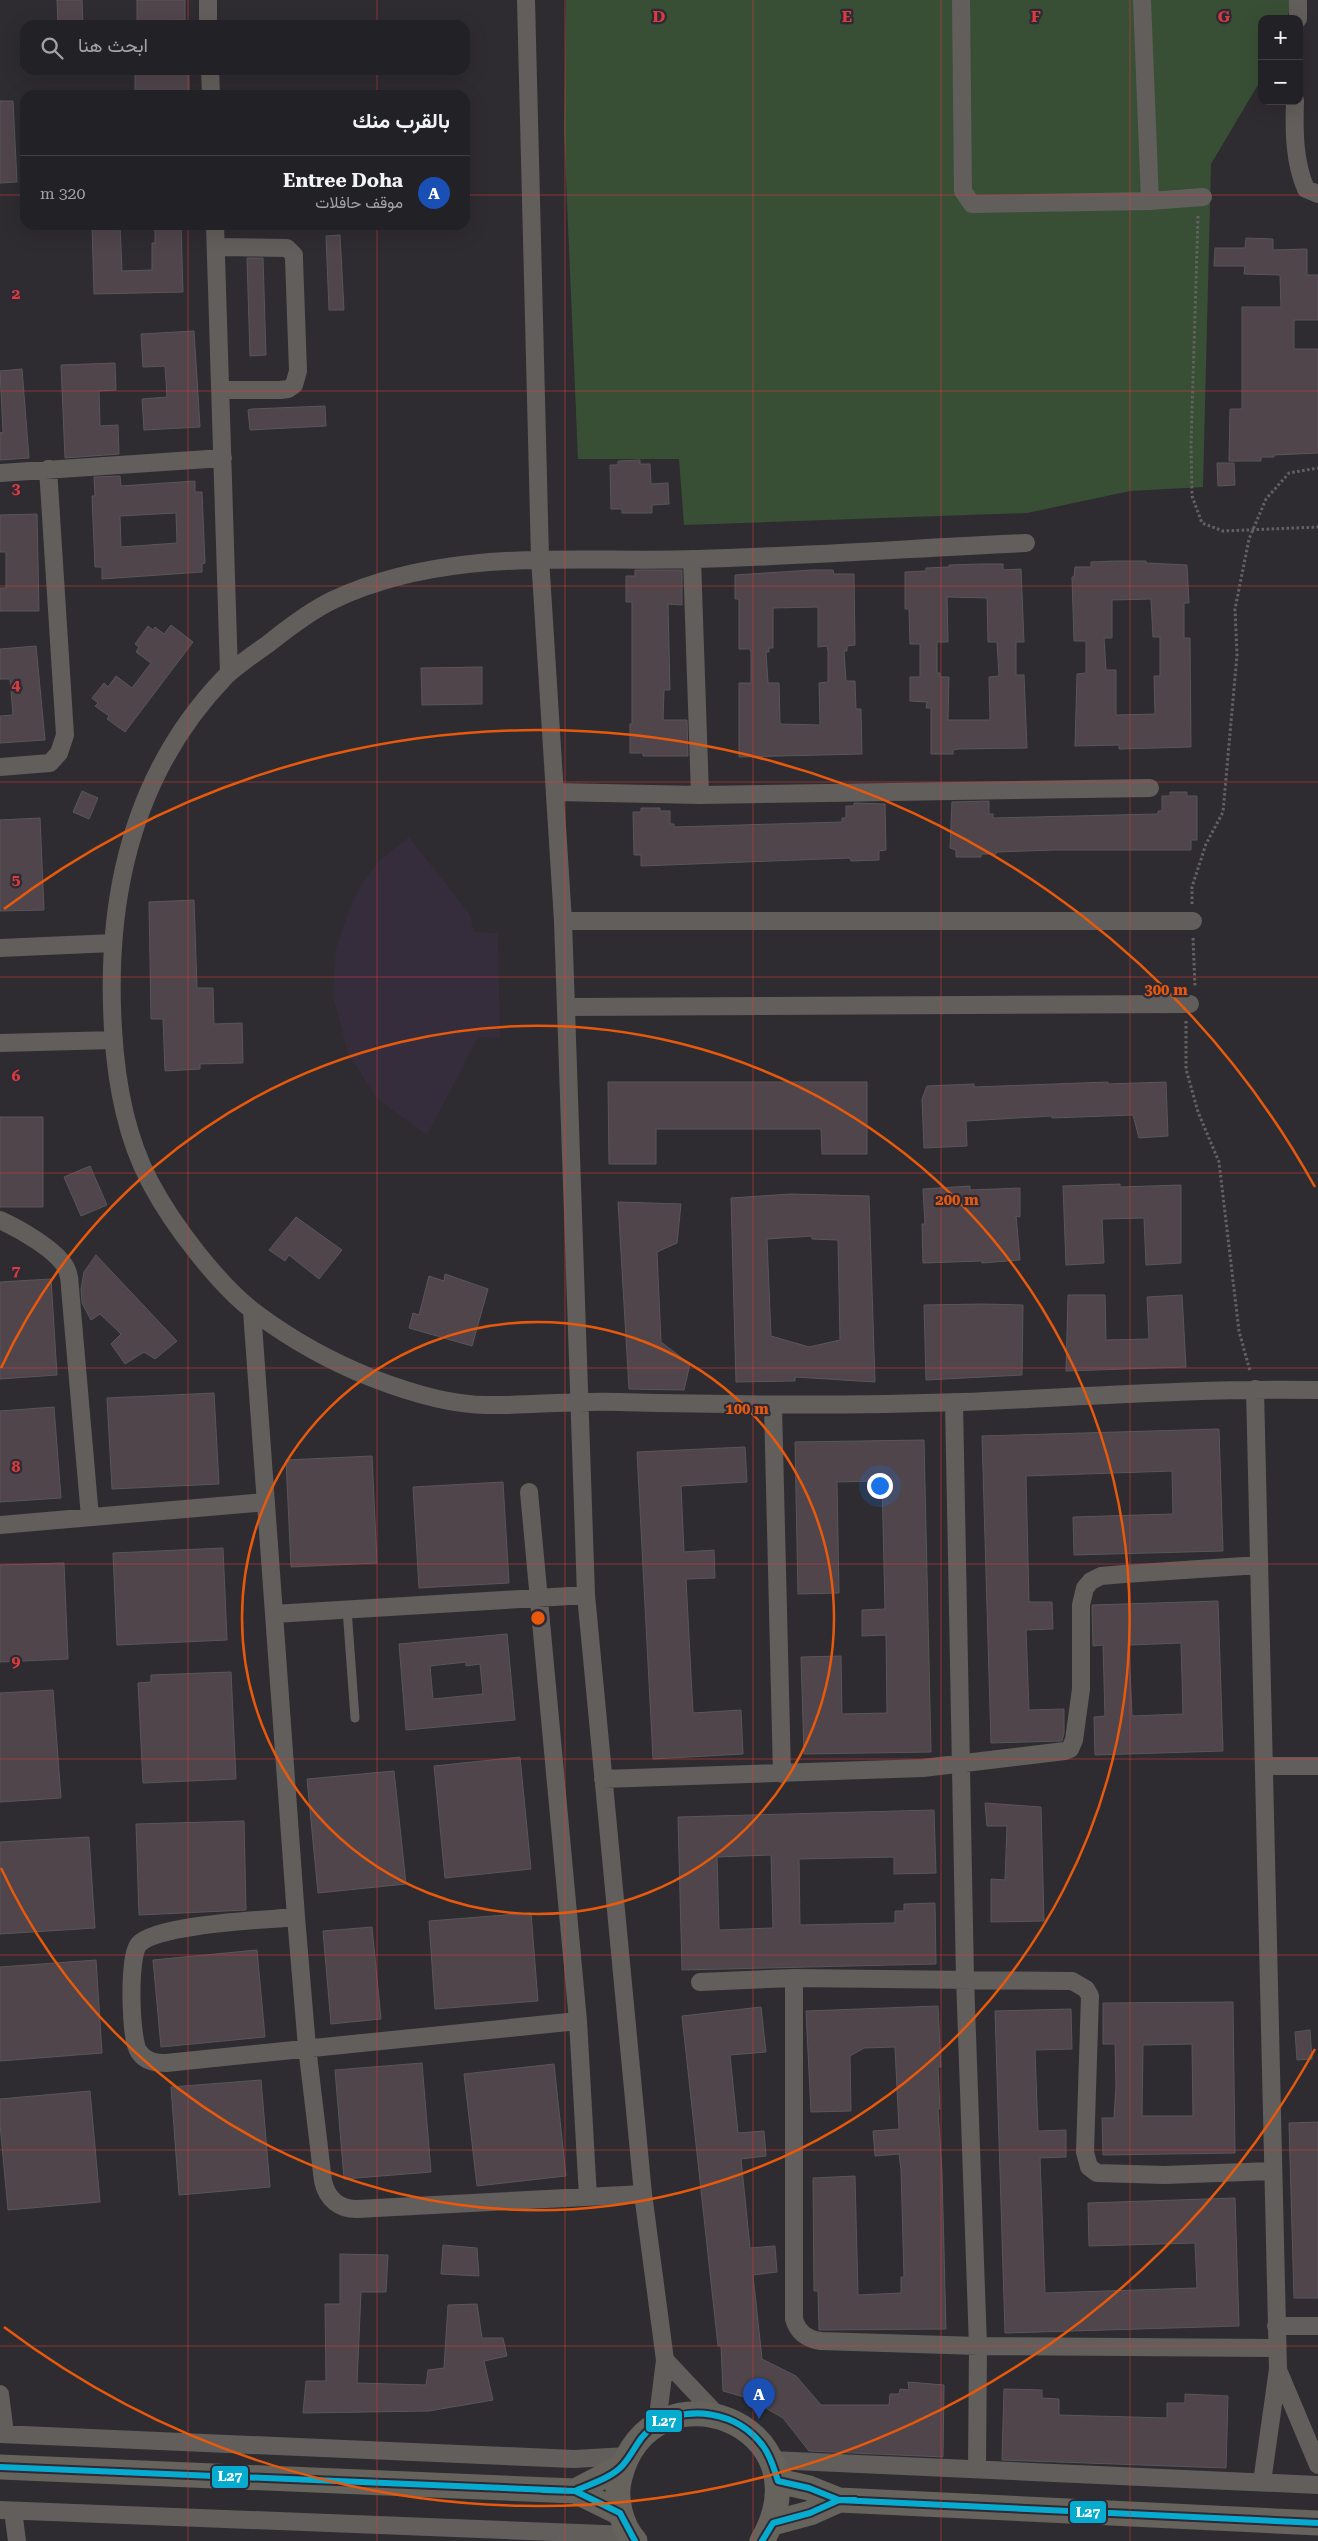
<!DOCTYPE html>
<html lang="ar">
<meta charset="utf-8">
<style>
body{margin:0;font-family:"Roboto Serif",Vazirmatn,serif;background:#2a292d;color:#f1f3f6;direction:rtl}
.controls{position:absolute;right:15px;top:15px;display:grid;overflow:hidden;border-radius:10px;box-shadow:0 5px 20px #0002}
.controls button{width:45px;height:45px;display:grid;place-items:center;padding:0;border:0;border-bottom:1px solid #3f3e42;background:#222125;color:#f1f3f6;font:25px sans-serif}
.you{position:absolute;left:879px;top:1485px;width:18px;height:18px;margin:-12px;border:4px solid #fff;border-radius:50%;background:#1a73e8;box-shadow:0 0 0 8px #1a73e833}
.badge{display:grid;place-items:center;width:32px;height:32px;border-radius:50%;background:#db2777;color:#fff;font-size:16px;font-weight:700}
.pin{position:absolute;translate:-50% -41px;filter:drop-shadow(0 1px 2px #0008)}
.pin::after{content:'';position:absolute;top:26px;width:18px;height:15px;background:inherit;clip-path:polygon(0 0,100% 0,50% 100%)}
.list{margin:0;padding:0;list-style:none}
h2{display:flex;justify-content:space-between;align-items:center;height:65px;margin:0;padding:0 20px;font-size:21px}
h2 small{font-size:16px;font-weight:400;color:#a2a3a7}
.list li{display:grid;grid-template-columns:32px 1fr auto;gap:15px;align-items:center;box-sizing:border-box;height:75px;padding:0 20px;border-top:1px solid #3f3e42}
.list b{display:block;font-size:19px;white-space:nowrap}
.list p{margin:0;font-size:16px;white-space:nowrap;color:#a2a3a7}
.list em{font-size:16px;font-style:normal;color:#a2a3a7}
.icon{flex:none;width:28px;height:28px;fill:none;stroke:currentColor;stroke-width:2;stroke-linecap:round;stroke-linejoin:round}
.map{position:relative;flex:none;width:1318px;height:2541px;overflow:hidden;direction:ltr}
.search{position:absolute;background:#222125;box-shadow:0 5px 20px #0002;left:20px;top:20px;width:450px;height:55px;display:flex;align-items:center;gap:12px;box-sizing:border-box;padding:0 18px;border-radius:15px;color:#a2a3a7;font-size:19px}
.panel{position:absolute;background:#222125;box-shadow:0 5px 20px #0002;left:20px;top:90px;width:450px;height:140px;border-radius:15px;direction:rtl}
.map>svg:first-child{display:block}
</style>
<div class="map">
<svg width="1318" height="2541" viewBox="0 0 1318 2541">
<rect width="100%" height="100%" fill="#2e2c31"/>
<path fill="#352d3c" d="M409,837l61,78 4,17 24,1 2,105 -22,-1 -51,98 -50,-36 -29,-46 -15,-57 3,-48 14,-40 13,-26 18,-23z"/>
<path fill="#384f35" d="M566,0h726l-5,19h-25v59l-51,86 -8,323 -73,4 -103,22 -343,12 -5,-66h-101l-14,-328z"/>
<path fill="#4f454b" stroke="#595659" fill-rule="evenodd" d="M57,0h25l1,25h-25z
M137,0h48v20l-48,1z
M135,70h54v25h-26v-4h-28z
M0,101h13l4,81 -17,1z
M92,225h28l2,46 30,-1v-27h3v-18h26l2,67 -89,2z
M340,235l4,75h-15l-3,-74z
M1246,238l27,1v11l34,-1v26h11v45h-24v29h24v104l-44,2v2h-13v4h-32l1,-52h12v-102h39l-1,-32 -36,-1 1,-8h-31l1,-18h30z
M247,258h16l3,97 -16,1z
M194,331l6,96 -56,3 -2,-31 25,-2 -2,-31 -22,1 -2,-33z
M115,363l1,27 -17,1 1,35 18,-1 1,29 -54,4 -4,-93z
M22,369l7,89 -29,2v-27l3,-1 -3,-61z
M325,406l1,20 -76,4 -2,-20 4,-1z
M640,460v4h10l1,20 17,-1 1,21 -17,1v8h-30v-4h-11l-1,-44h8v-4z
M1217,463h17l1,22 -17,1z
M120,476l1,10 74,-5v11h7l3,71 -3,1v8l-100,7v-12h-7l-3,-71h3l-1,-19zM176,513l1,30 -56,4 -1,-31z
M37,514l2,97h-39v-23h6v-36h-6v-37z
M1116,561h30v2l41,2 2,38h-5v35h6l1,109 -72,2v-4l-44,1 2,-72 9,-1v-32h-12l-2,-64h2l1,-10h16v-5zM1151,599l2,38h7v39h-6l1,38 -39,1v-45h-10l-2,-32h8v-38z
M981,564h22v6l18,-1 3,73h-8v33h8l3,73 -68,1 -6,1v4h-22v-46h-5l1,-6 -17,-1v-24h10v-33h-10l-1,-35h-4v-37l21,-1v-3l23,-1v-2zM947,597l40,1 1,44h9l2,34 -10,1 1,43h-42l1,-43h-9v-4h-3v-31h11z
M635,570h47v35l-14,-1 2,86h-6l-1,30h24l1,36h-45v-3h-13v-29h2v-122h-6v-26h9z
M812,570h21l1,4h20l1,71 -8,1v5h-3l2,30h9l1,28h5l1,45 -123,3v-74h12v-31l-1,-3h-11v-50h-4v-24zM818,607v40l9,-1 1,5v31l-9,1 1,42 -40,-1 -1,-41h-11l-2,-31h3v-4h4v-40z
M171,625l22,17 -68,90 -18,-13 2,-3 -14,-10 3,-3 -6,-5 12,-15 4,4 8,-11 16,12 19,-25 -15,-11 3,-5 -4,-3 13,-18 5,4 2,-3 9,7z
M36,646l9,94 -45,3v-27l13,-1 -3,-36h-10v-30z
M482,667v37l-60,1 -1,-37z
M82,791l16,7 -9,21 -16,-7z
M1170,792h17v4h10v44h-6v10h-136l-59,2v2h-15v3h-25v-7l-6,-2 2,-46 37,-1v13h4v4l165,-4v-3h4v-15h8z
M854,803l31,1 1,46 -7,1v9l-28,1 -1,-3 -209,8v-11h-7l-1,-43h8v-4h19v3h10v13h4v3l168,-5v-4h4v-12h8z
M40,818l4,92 -44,1v-91z
M194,900l3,88h16l1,36 28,-1 1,40 -43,1v5l-35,2 -2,-52h-12l-2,-117z
M608,1082h259v72h-45l-1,-25h-165v35h-47z
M1108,1082v2l58,-2 2,54 -29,2 -6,-23 -81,3v-2l-86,5 1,25 -43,2 -2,-49 5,-13 47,-2v3z
M0,1117h43v90h-43z
M90,1166l17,39 -26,11 -17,-39z
M1120,1184v3l61,-2v78l-35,2 -2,-47 -42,1 2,44 -38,2 -3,-79z
M970,1186v4l50,-2v29l-4,-1 4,44 -38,3v-2l-59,2 -1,-39h3l-2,-35z
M791,1194l78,2 6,186 -80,-5v4l-59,1 -5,-184zM812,1236v3l26,1 2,100 -31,7 -38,-11 -4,-97z
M618,1202l63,2 -4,39 -20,9 4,90 29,22 -6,26 -55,-1z
M296,1217l46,33 -23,29 -30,-24 -4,6 -16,-11z
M96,1255l81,86 -22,18 -11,-7 -19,12 -14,-20 10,-10 -21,-20 -9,6 -9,-17 -1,-14 3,-17z
M445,1274l43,15 -16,57 -63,-18 4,-15 6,2 10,-39 15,5z
M51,1279l6,96 -57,4v-97z
M1068,1295h37l1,45 43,-1 -2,-42 35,-2 4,72 -120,4z
M983,1304l40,1 -1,70 -96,5 -2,-75z
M214,1393l5,91 -107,5 -5,-91z
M54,1407l7,91 -61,4v-91z
M1219,1429l4,122 -149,4 -1,-38 100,-3 -1,-43 -146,5 3,126h23l1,27 -27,1 3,80 35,-1v24l-2,8 -71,2 -9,-307z
M924,1440l7,312 -127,2 -3,-97 40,-1 1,58 45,-1 -1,-78 -24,1v-26l23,-1 -3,-128 -45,1 2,111 -41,1 -3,-152z
M745,1447l2,35 -66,4 3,66 30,-2 1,28 -29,1 7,134 48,-3 2,44 -90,5 -16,-307z
M372,1456l5,107 -86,4 -5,-107z
M503,1482l6,101 -90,5 -6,-101z
M223,1548l4,92 -110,5 -4,-92z
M64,1563l4,96 -68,3v-97z
M1218,1601l5,150 -128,4 -1,-38 11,-1 -2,-71 -10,1 -1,-41zM1181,1643l2,71 -51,2 -3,-71z
M507,1634l8,86 -109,10 -7,-86zM466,1662v4l14,-2 3,30 -50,5 -3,-33z
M231,1672l5,107 -93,4 -5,-100 13,-1v-7z
M53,1690l8,108 -61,4v-109z
M520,1757l11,112 -86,9 -11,-112z
M394,1771l12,113 -88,9 -11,-114z
M985,1803l56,4 3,114 -53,1v-43l14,1 2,-54h-20z
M934,1810l2,63 -42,1v-17l-95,2 1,66 95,-2v-12h9v-7l31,-1 1,61 -254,6 -4,-153zM771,1855l2,73 -54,2 -2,-73z
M244,1821l2,89 -107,5 -3,-91z
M89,1837l6,91 -95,6v-92z
M531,1913l7,88 -103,8 -6,-88z
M372,1927l9,92 -50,5 -8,-93z
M257,1950l8,87 -104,10 -8,-87z
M96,1960l6,93 -102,8v-94z
M1233,2002l2,151 -132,2 -1,-37h12l2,-32 -1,-42h-12v-41zM1192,2044l1,72h-51l1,-71z
M938,2006l3,61h-3l2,42h-2l4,63 4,157 -127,1 -1,-39h-4l-1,-113 42,-2 3,119 43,-2v-16h3l-3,-108 -2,-15 -24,2 -2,-25 26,-2 -4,-82 -31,1 -14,8 1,55 -40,1 -5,-101z
M761,2007l5,45 -36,3 8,78 26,-2 2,25 -25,3 9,89 25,-2 2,26 -24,3 9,84 34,17 25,29h68l1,-11h9l1,-5 9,1 -1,-8 36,3 -1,72 -134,-6 -26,-33 -35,-20 -25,-7 -2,-45h-3l-36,-330z
M1071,2009l1,40 -37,1 3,81 28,-1v27l-26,1 5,135 152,-5 -2,-45 -106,3 -1,-43 147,-5 4,128 -234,7 -10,-322z
M1310,2030l2,29 -15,1 -2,-28z
M422,2063l9,109 -87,7 -9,-109z
M554,2064l12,112 -89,10 -13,-112z
M261,2080l9,107 -91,8 -8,-108z
M90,2091l10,111 -92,8 -8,-86v-25z
M1318,2122v176h-24l-5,-175z
M443,2245l34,3 2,28 -38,-2z
M340,2254l48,1 -2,37h-25l-4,91 69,2 2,-15 16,-2 4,-63 29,-1 5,34h21l4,18 -23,5 9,39 -64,11 -126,2 3,-32h20l-1,-77h15z
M1004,2389l38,1v8l17,1v16l108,3v-15h18v-9l43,2 -2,72 -224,-8z"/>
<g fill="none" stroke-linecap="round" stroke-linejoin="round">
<path stroke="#646261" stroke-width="3" stroke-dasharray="2.5 2.5" stroke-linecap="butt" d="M1198,216l-7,229 1,51 10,27 21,8 95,-4
M1192,904v-17l14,-43 17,-32 14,-157 -2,-46 14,-70 17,-40 23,-26 29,-5
M1193,938l2,49
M1186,1021v48l12,43 21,50 20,169 11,40"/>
<path stroke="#625e5c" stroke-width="9" d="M347,1609l8,109"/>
<path stroke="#625e5c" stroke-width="18" d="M208,0v25
M526,0l14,558 23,363 23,674 57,599 22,166 -8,64
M961,0l2,191 9,13 178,-3 53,-4
M1142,0l8,201
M1298,19v-19
M210,70l1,25
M1295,101c-1,29 -1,61 11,88l12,5
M215,225l14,448
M216,247l71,1 7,7v4l4,112 -4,14 -6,4 -8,1h-59
M0,473l223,-15
M1026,543c-109,5 -219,13 -329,16 -123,4 -249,-13 -364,41 -23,11 -45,28 -65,44 -14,10 -29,20 -42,32 -94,97 -121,222 -113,353 3,53 12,106 37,153 22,42 69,104 107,132 35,26 75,48 115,64 36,14 77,27 115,27 44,1 88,-5 132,-3 115,3 229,4 343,0 119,-5 237,-14 356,-12
M692,559l8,236
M0,767l50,-4 9,-10 6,-18 -17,-266
M556,792l144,3 450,-7
M563,921h630
M0,948l113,-5
M566,1007l624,-3
M0,1043l114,-3
M0,1220c18,8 57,30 66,48 3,6 4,13 4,20l20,229
M252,1311l44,606 11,130 16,134c4,18 16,28 34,28l286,-15
M1255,1389l23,980 -16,113
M954,1402l11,576 13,368 -1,122
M773,1406l9,368
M529,1492l49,529 10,176
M0,1525l266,-23
M274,1614l312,-19
M1264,1766h54
M603,1779l320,-11 142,-17 5,-2 4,-9 7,-51v-84l4,-17 6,-7 10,-5 23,-2 135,-9
M296,1917c-31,3 -138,7 -157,27 -11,10 -9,96 0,108 7,10 17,11 27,11l412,-42
M794,1978v341c4,14 13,20 27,22l157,5 299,2
M700,1982l94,-4 278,3 14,8 4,7 -5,156 4,15 8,6 68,2 108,-4
M1276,2326h42
M665,2360l52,55
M1278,2370l40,95
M0,2394l5,40
M0,2434l574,25 53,-3
M772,2460l546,25
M0,2510l630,25
M13,2511l4,30"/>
<path stroke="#66625c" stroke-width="25" d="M0,2467l575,24 45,22
M778,2481l31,7 30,12 479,23
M575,2491l48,-25
M773,2523l37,-10 29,-13
M635,2541c-14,-16 -21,-43 -15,-64 31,-119 210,-54 142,64"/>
<defs>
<path id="bus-1" d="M0,2467l575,24c15,-7 36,-13 47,-25 12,-13 16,-29 31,-39 35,-24 85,-15 110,19 8,10 11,23 15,35l31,7 30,12 479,23
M542,2490l33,1 45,22 15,28
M762,2541l11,-18 37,-10 29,-13h16"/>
</defs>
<use href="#bus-1" stroke="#2e2934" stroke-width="10"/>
<use href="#bus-1" stroke="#06acd0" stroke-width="6"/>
</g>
<path fill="none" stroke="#d83c3c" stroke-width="1" stroke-opacity="0.55" d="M188,0v25M377,0v25M565,0v2541M753,0v2541M941,0v2541M1130,0v2541M188,70v25M377,70v25M0,195h25M465,195h853M188,225v2316M377,225v2316M0,391h1318M0,586h1318M0,782h1318M0,977h1318M0,1173h1318M0,1368h1318M0,1564h1318M0,1759h1318M0,1955h1318M0,2150h1318M0,2346h1318"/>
<g fill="none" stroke="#e8590c" stroke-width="2.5">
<circle cx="538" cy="1618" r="296"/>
<path d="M1 1368A592 592 0 1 1 1 1868"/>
<path d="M1315 2049A888 888 0 0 1 4 2327M4 909A888 888 0 0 1 1315 1187"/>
</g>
<g font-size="16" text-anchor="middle" font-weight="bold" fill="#d83c3c" stroke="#2e2934" stroke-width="4.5" stroke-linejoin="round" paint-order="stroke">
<text x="659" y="22">D</text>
<text x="847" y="22">E</text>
<text x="1036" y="22">F</text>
<text x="1224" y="22">G</text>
<text x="16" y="299">2</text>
<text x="16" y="494">3</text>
<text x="16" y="690">4</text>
<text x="16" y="885">5</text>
<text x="16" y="1081">6</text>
<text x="16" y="1276">7</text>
<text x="16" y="1472">8</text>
<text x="16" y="1667">9</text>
</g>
<circle cx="538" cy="1618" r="8" fill="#e8590c" stroke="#2e2934" stroke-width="2.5"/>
<g font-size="15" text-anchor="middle" font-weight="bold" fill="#e8590c" stroke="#2e2934" stroke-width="4.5" stroke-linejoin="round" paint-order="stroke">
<text x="1166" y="995">300 m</text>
<text x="957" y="1205">200 m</text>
<text x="747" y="1414">100 m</text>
</g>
<g stroke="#2e2934" stroke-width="2">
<rect x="645" y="2409" width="38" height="24" rx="5" fill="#06acd0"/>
<rect x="211" y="2465" width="38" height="24" rx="5" fill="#06acd0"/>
<rect x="1069" y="2500" width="38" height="24" rx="5" fill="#06acd0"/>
</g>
<g font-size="14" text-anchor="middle" font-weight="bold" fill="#fff">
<text x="664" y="2426">L27</text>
<text x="230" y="2481">L27</text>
<text x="1088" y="2517">L27</text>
</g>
</svg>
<div class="controls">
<button>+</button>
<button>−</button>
</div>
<div class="you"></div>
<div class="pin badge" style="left:759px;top:2419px;background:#1a4fb4">A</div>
<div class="search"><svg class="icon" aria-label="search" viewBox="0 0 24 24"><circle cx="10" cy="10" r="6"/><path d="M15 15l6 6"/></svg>ابحث هنا</div>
<section class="panel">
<h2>بالقرب منك<small></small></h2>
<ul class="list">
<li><span class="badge" style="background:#1a4fb4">A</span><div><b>Entree Doha</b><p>موقف حافلات</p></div><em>320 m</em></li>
</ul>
</section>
</div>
